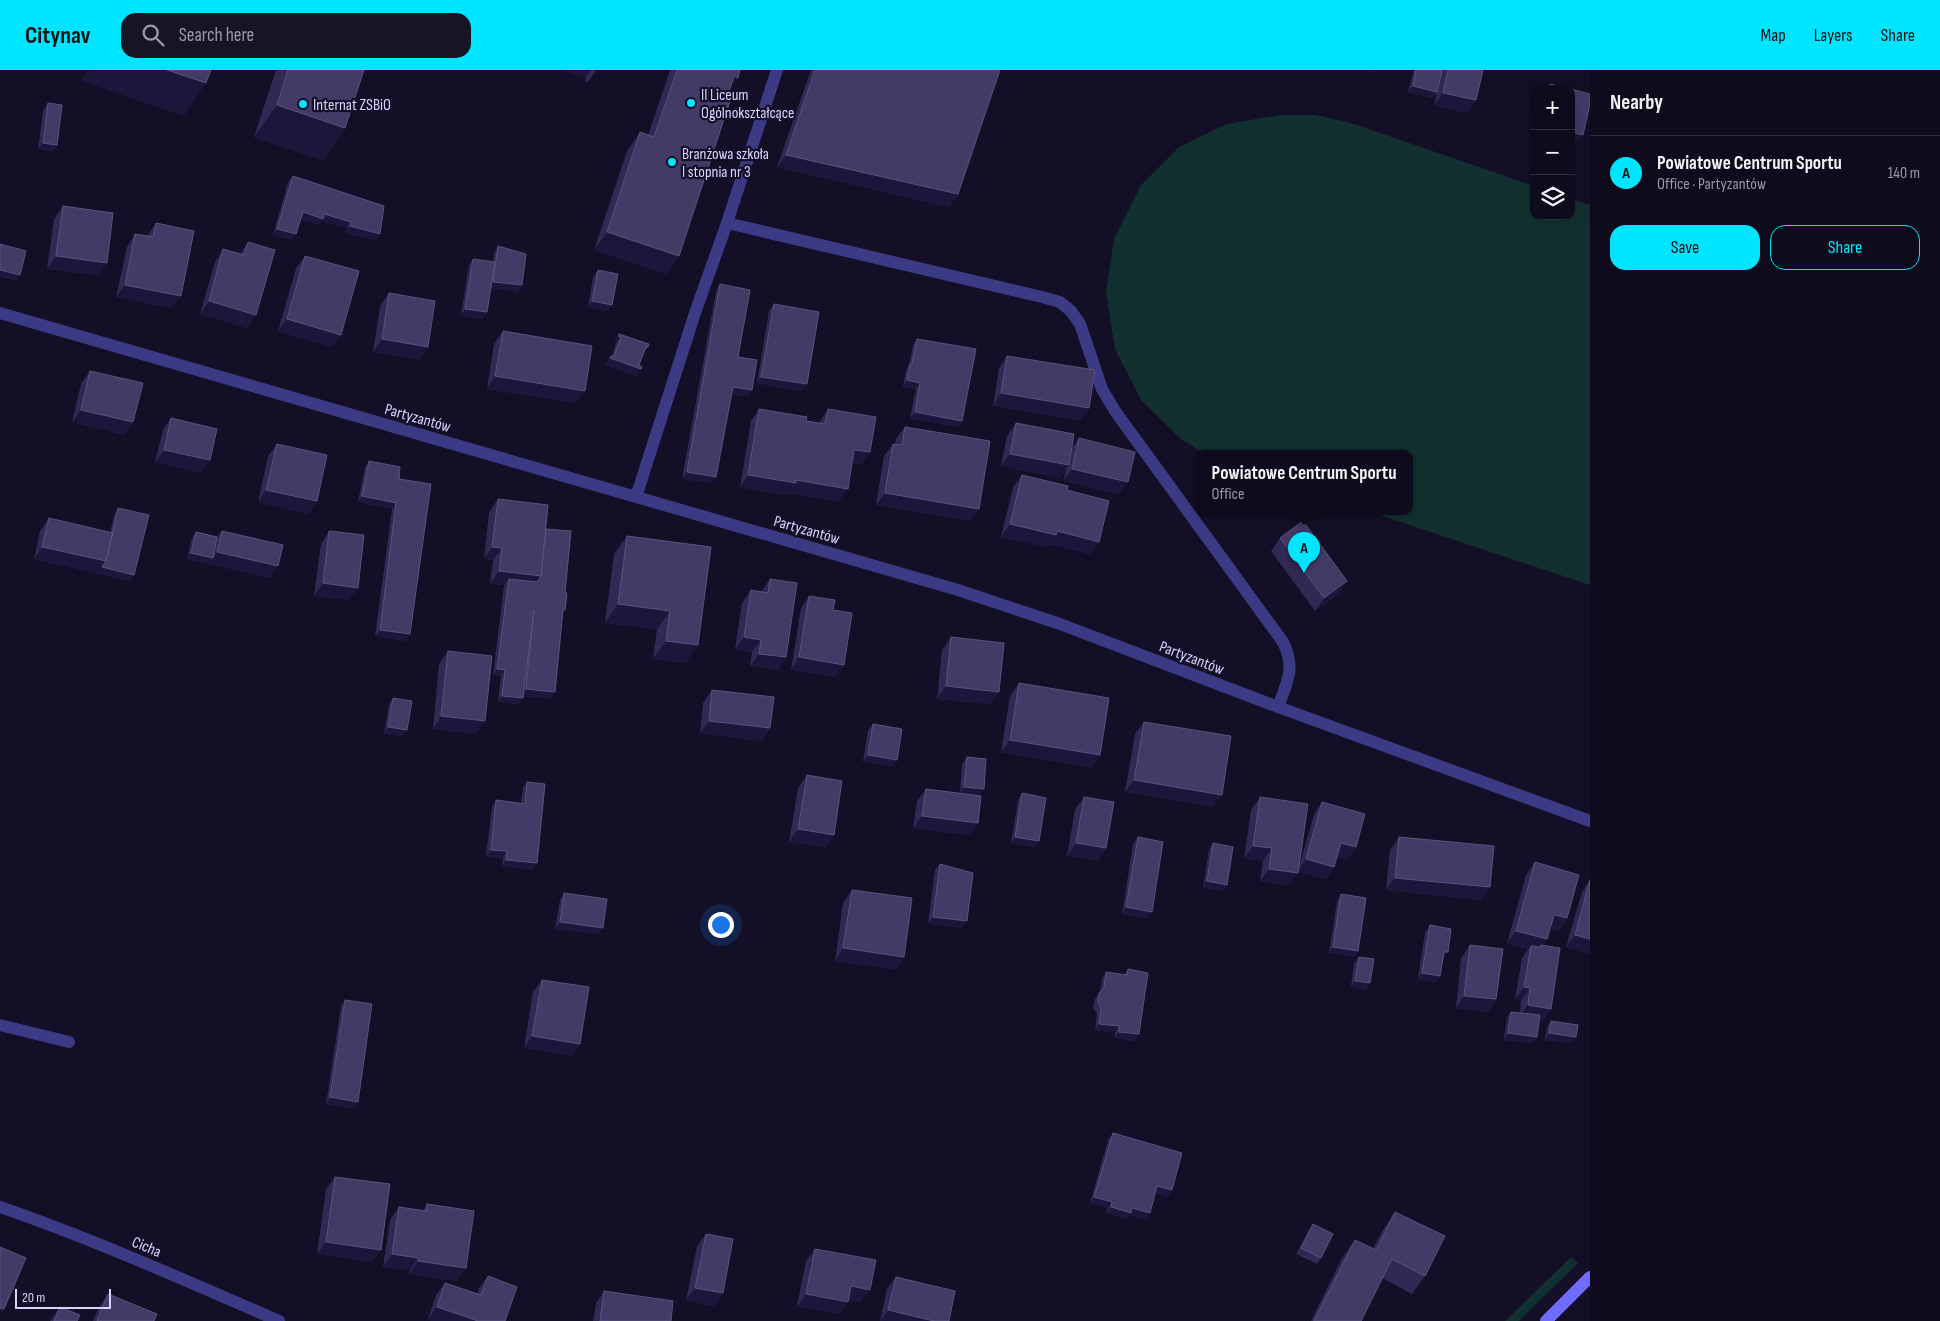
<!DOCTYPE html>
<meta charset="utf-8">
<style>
body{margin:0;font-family:"Sofia Sans Condensed",sans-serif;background:#171425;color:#f1f3f6}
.controls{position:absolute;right:15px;top:15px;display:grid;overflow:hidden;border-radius:10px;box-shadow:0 5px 20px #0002}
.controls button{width:45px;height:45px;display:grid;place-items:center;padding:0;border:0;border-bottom:1px solid #2e2b3b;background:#0e0b1c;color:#f1f3f6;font:25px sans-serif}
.scale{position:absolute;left:15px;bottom:12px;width:96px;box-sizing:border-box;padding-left:5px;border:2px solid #d9d4ff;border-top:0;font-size:14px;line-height:18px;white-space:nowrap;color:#d9d4ff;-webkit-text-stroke:4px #130f26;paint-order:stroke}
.you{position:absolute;left:720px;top:854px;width:18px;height:18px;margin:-12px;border:4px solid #fff;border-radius:50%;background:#1a73e8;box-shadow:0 0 0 8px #1a73e833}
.badge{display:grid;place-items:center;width:32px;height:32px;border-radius:50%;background:#00e5ff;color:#111;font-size:16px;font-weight:700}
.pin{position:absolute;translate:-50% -41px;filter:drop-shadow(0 1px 2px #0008)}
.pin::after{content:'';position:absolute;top:26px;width:18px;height:15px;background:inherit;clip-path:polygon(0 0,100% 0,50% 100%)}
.popup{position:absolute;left:1195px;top:380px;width:218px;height:65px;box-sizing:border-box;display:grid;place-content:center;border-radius:10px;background:#0e0b1c;filter:drop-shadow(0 1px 4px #0005);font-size:16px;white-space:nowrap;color:#9b9ba3}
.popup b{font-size:19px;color:#f1f3f6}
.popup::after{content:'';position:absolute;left:50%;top:100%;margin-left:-10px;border:10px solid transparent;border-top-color:#0e0b1c}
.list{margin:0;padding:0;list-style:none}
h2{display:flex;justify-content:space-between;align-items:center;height:65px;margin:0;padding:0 20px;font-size:21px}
h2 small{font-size:16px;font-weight:400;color:#9b9ba3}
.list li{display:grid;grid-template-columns:32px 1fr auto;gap:15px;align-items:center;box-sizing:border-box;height:75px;padding:0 20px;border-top:1px solid #2e2b3b}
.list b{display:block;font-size:19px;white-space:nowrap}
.list p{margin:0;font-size:16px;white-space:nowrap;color:#9b9ba3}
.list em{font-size:16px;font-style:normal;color:#9b9ba3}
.actions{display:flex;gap:10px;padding:15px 20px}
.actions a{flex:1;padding:11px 0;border:1px solid #00e5ff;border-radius:15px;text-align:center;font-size:18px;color:#00e5ff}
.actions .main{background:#00e5ff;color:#111}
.icon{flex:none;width:28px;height:28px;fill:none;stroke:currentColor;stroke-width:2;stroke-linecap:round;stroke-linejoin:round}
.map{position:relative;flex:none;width:1590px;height:1251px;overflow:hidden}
header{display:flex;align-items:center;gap:30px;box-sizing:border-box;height:70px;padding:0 25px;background:#00e5ff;color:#111}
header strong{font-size:24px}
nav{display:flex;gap:28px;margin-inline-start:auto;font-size:18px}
.search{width:350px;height:45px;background:#171425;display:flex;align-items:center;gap:12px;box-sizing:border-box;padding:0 18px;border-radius:15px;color:#9b9ba3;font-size:19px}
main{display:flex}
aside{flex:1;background:#0e0b1c}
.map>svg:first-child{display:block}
</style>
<header>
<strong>Citynav</strong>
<div class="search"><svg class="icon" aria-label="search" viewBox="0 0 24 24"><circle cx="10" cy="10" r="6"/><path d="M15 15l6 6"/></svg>Search here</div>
<nav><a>Map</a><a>Layers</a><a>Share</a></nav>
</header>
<main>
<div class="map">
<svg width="1590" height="1251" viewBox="0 0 1590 1251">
<rect width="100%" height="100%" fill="#130f26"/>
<path fill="#12302f" d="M1280,45h36l38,9 180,62v30h37v-17l19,6v380l-219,-73h38v-58h-203l-24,-14 -41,-40 -26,-51 -9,-57 8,-53 27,-54 38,-38 48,-23z
M1571,1187l7,6 -59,58h-14z"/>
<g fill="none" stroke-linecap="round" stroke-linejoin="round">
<path stroke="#3d3a85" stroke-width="12" d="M727,153l315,74 18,5 11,9 9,13 22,65 13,22 168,231c13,26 4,40 -5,65
M636,427l59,-184 32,-90 50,-153
M0,955l69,17"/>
<path stroke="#3d3a85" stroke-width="12" d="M0,243l958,277 102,34 218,83 312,114
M0,1137c95,33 187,74 279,114"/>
<path stroke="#6f6bff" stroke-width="12" d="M1546,1251l44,-44"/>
</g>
<path fill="#312854" d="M276,0h88l-19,58 -22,32 -69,-23z
M563,0h33l-8,12 -3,-1 1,-4z
M670,0h70l-2,8 -8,10 -4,12 -47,156 -13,18 -72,-24 33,-99 13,-19 8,3z
M811,0h189l-42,124 -9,13 -172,-40z
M1414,0h69l-15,43 -34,-8 3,-13 -4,6 -25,-6z
M48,33l9,42 -4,6 -15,-2 5,-39z
M293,106l87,58 -5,6 -29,-7 1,-5 -26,-7 -3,4 -18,-6 -8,21 -19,-5 15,-53z
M63,136l44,57 -9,12 -51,-6 7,-50z
M156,153l16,85 -56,-11 11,-50 8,-13 12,2z
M248,172l8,73 -9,13 -47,-14 15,-52 8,-13 17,5z
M498,176l20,46 -28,-4 -3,24 -5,7 -21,-4 8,-50 4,-6 20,3 1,-9z
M305,186l27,91 -54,-16 18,-63z
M598,200l10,41 -20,-4 5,-30z
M720,214l18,73 14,33 -4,6 -16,-2 -21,89 -29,-4 34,-188z
M389,223l39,54 -9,12 -46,-7 7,-46z
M774,234l28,87 -45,-8 12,-72z
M503,261l73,72 -89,-14 7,-45z
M619,264l29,13 -5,6 -4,12 2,4 -5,7 -30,-11 1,-3 4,-6h1l4,-13h-2z
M917,269l45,82 -4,6 -48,-9 6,-29 -13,-2 3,-17 3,-5 4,-20z
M1007,286l82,52 -9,12 -87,-14 6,-38z
M90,301l35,64 -53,-13 9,-38z
M759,339l47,12 13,2 9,-14 33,56 -9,-2 -13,38 -50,-8 -2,2 -47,-8 11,-66z
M171,348l39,42 -9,13 -46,-11 8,-32z
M1016,353l56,25 7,-10 40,56 -56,-13 3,-12 -6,9 -59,-12 6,-30z
M905,357l65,94 -94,-16 8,-49 9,-12h2l1,-5z
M277,374l40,57 -9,13 -50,-12 10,-46z
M369,391l30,18 7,162 -31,-5 17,-127 -34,-7 7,-35z
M1022,405l68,79 -41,-10 -2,3 -46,-10 12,-50z
M498,429l48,30 17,85 -13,84 -27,-2 -4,8 -21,-2 3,-26 -8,-1 11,-90 -14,-1 3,-24 -9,-1 5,-47z
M118,438l16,67 -4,6 -96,-22 6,-28 9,-13 61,15 4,-18z
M222,461l48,47 -83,-19 5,-21 4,-6 21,5z
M329,461l20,69 -35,-4 7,-52z
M627,466l84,11 -25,116 -33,-4 4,-30 -52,-6 9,-69z
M1280,468l67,43 -9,13 -23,17 -44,-60z
M770,509l16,78 -8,13 -28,-4 2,-14 -17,-3 7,-46 9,-13 10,2z
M809,526l24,14 11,55 -9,12 -44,-7 10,-62z
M951,567l48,55 -9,12 -53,-5 5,-49z
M448,581l28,83 -43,-5 6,-65z
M1019,613l81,72 -9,12 -90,-15 9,-56z
M712,620l58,38 -8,13 -62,-8 3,-30z
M393,628l14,32 -5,6 -18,-2 5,-30z
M1144,652l69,85 -88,-15 10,-58z
M873,654l20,42 -30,-4 5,-32z
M967,687l12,38 -10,40 -56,-7 4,-27 9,-12 34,4 2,-29z
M807,705l27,60 -9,12 -36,-5 9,-54z
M527,712l6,88 -31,-4 1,-8 -17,-2 6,-49 4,-7 25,3 2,-15z
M1022,723l17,48 -5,6 -23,-4 7,-43z
M1084,727l22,51 -8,13 -31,-5 8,-47z
M1260,727l39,70 15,-53 8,-12 34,45 -9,12 -10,-3 -3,11 -8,12 -28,-7 -9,13 -29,-4 3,-20 -19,-3 7,-48z
M1138,767l9,81 -25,-4 11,-70z
M1399,767l82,63 -95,-10 4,-40z
M1213,773l14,42 -4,6 -20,-3 6,-38z
M1535,792l32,56 -8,13 -9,-3 -7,17v76l-4,-1 -2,17 -4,6 -29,-3 3,-22 4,-6 9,1 1,-12 -6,-2 7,-41 6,-9 -21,-6 19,-68z
M940,794l22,64 -34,-5 7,-53z
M1590,809v75l-24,-7 16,-55z
M852,820l52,67 -9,12 -60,-8 8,-58z
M564,823l39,35 -5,6 -43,-5 5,-29z
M1341,824l17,57 -4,6 -25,-4 8,-52z
M1430,855l14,34h-1l-3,17 -5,6 -17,-3 7,-47z
M1470,875l26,54 -8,13 -32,-4 5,-50z
M1359,887l7,33 -15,-3 3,-24z
M1128,899l11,65 -5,7 -20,-3 1,-5 -20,-3 2,-16 -4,-6 2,-9 5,-7 2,-13 4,-7 18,3z
M542,910l38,64 -9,12 -47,-8 9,-56z
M345,930l13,102 -5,6 -27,-4 15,-98z
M1551,951l25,16 -5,6 -26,-3 2,-13z
M1113,1063l59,57 -5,7 -12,-4 -5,20 -5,6 -15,-4 -3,4 -21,-6 2,-5 -18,-5 18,-63z
M335,1107l37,85 -55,-8 9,-65z
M427,1134l39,64 -9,13 -48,-7 1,-4 -27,-3 7,-47 9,-13 24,4z
M1395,1142l30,64 -13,18 -30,-16 -21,43h-50l31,-63 13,-18 18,8 10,-18z
M1313,1154l8,34 -4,6 -21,-10 13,-24z
M706,1164l17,59 -9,13 -28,-6 11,-54z
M815,1179l46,53 -12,-2 -9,14 -43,-8 9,-45z
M488,1206l17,45h-73l-4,-2 8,-24 9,-12 32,11 2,-6z
M896,1207l53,44h-69l7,-32z
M604,1221l67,30h-78l3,-18z
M108,1224l46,27h-61l6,-14z
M60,1237l17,14h-27z"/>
<path fill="#1d163a" d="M89,0h78l39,13 -22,33 -103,-35z
M563,0h28l-5,7z
M1364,0h13l-1,3z
M734,6l4,2 -13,18z
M1413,16l24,6 -4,6 -25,-6z
M1443,23l33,7 -8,13 -34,-8z
M277,35l68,23 -22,32 -69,-23z
M1571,62l12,3 -5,6 -7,-1z
M43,73l14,2 -4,6 -15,-2z
M786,85l172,39 -9,13 -172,-40z
M303,142l21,2 27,8 -4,6 -26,-7 -3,4 -20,-6z
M350,156l30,8 -5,6 -29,-7z
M277,159l19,5 -4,6 -19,-5z
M607,162l72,24 -13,18 -72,-24z
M56,186l51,7 -9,12 -51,-6z
M0,200l20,5 -4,6 -16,-4z
M493,212l29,3 -4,7 -29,-4z
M125,215l56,11 -9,12 -56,-11z
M209,231l47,14 -9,13 -47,-14z
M592,231l20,4 -4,6 -20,-4z
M465,239l22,3 -5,7 -21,-4z
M287,249l54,16 -9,12 -54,-16z
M618,266l3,1 -5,6h-2z
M382,269l46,8 -9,12 -46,-7z
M610,288l31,11 -5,7 -30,-11z
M495,306l90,15 -9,12 -89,-14z
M761,307l46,7 -5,7 -45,-8z
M907,310l13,3 -4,6 -13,-2z
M733,317l19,3 -4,6 -19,-3z
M1001,323l88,15 -9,12 -87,-14z
M81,340l52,12 -8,13 -53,-13z
M915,342l47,9 -4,6 -48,-9z
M164,380l46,10 -9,13 -46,-11z
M854,380l16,2 -9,13 -15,-3z
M1010,384l59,11 -9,13 -59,-12z
M1072,399l56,13 -9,12 -56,-13z
M687,402l29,5 -5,6 -29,-4z
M748,405l48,5 52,9 -9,12 -50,-8 -2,2 -47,-8z
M266,420l51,11 -9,13 -50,-12z
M885,423l94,16 -9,12 -94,-16z
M362,426l34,7 -4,6 -34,-7z
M1010,454l47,7 42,11 -9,12 -41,-10 -2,3 -46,-10z
M42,477l64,14 28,14 -4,6 -96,-22z
M492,477l10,1 -9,12 -9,-1z
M217,482l61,14 -8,12 -83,-19 4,-6 22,5z
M499,501l42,5 -9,13 -23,-10 -5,6 -14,-1z
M1347,511l-9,13 -23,17 9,-13z
M323,513l35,5 -9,12 -35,-4z
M618,534l52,7 -13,18 -52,-6z
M380,560l30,4 -4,7 -31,-5z
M744,567l17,3 -9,12 -17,-3z
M666,571l32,4 -12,18 -33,-4z
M759,584l27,3 -8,13 -28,-4z
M799,587l45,8 -9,12 -44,-7z
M497,599l8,1 -4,6 -8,-1z
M946,616l53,6 -9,12 -53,-5z
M526,619l29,3 -5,6 -29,-2z
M502,626l21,2 -4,6 -21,-2z
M441,646l44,5 -9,13 -43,-5z
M709,651l61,7 -8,13 -62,-8z
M388,657l19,3 -5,6 -18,-2z
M1010,670l90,15 -9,12 -90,-15z
M868,685l29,5 -4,6 -30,-4z
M1134,710l88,15 -9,12 -88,-15z
M964,717l20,2 -5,6 -19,-1z
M922,746l56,7 -9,12 -56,-7z
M798,759l36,6 -9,12 -36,-5z
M1015,767l24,4 -5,6 -23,-4z
M1076,773l30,5 -8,13 -31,-5z
M1341,773l15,4 -9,12 -15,-4z
M1253,776l19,2 -9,13 -19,-3z
M491,780l16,1 -4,7 -17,-2z
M1306,789l28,8 -8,12 -29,-7z
M506,790l31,3 -4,7 -31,-4z
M1269,799l29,4 -9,12 -29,-4z
M1395,808l95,9 -9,13 -95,-10z
M1207,811l20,4 -4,6 -20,-3z
M1126,837l26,5 -5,6 -25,-4z
M1554,845l13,3 -8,13 -13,-4z
M933,847l34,4 -5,7 -34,-5z
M560,852l43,6 -5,6 -43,-5z
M1516,861l31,8 -8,13 2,-7 -4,6 -6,-5 -3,3 -21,-6z
M1575,865l15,4v15l-24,-7z
M1333,877l25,4 -4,6 -25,-4z
M843,878l61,9 -9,12 -60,-8z
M1444,882h4l-4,7 -4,-1z
M1422,903l18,3 -5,6 -17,-3z
M1355,911l15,2 -4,7 -15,-3z
M1524,917l6,1 -9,13 -6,-2z
M1464,926l32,3 -8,13 -32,-4z
M1528,935l23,4 -8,12 -24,-4z
M1099,954l20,2 -4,7 -20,-3z
M1119,962l20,2 -5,7 -20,-3z
M1508,963l29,4 -4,6 -29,-3z
M1549,963l27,4 -5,6 -26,-3z
M532,966l48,8 -9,12 -47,-8z
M330,1027l28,5 -5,6 -27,-4z
M1157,1116l15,4 -5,7 -14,-5z
M1094,1127l18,5 -4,6 -18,-5z
M1111,1137l21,1 18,5 -5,6 -15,-4 -3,4 -21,-6z
M326,1172l55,8 -9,12 -55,-8z
M392,1184l26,4 -8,12 -27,-3z
M418,1191l48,7 -9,13 -48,-7z
M851,1216l19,4 -9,12 -18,-3z
M695,1218l28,5 -9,13 -28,-6z
M806,1224l42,8 -8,12 -43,-8z
M437,1237l41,14h-46l-4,-2z
M0,1238l4,1 -4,6z
M888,1240l46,11h-54z"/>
<path fill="#433a66" stroke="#5a527e" d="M167,0h44l-5,13z
M288,0h76l-19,58 -68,-23z
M677,0h63l-2,8 -4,-2 -8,24 4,1 -51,155 -72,-24 33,-100 14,5z
M815,0h185l-42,124 -172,-39z
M1416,0h26l-5,22 -24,-6z
M1448,0h35l-7,30 -33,-7z
M1550,14l19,5h-21z
M1571,19l19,5v10l-7,31 -12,-3z
M48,33l14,2 -5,40 -14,-2z
M293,106l91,30 -4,28 -30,-8 1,-4 -27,-8 -1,5 -20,-7 -7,22 -19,-5z
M63,136l50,7 -6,50 -51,-7z
M156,153l38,8 -13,65 -56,-11 10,-51 18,3z
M248,172l27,8 -19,65 -47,-14 14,-52 21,6z
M0,174l26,7 -6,24 -20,-5z
M498,176l28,8 -4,31 -29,-3z
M305,186l54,15 -18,64 -54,-16z
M473,189l22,3 -8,50 -22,-3z
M598,200l20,4 -6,31 -20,-4z
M720,214l30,6 -12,67 19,3 -5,30 -19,-3 -17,90 -29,-5z
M389,223l46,8 -7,46 -46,-8z
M774,234l45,8 -12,72 -46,-7z
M503,261l89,15 -7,45 -90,-15z
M619,264l30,10 -1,3h-2l-7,18 3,2 -1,2 -31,-11 1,-2h3l7,-19 -3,-1z
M917,269l59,10 -14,72 -47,-9 5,-29 -13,-3 3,-16h2z
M1007,286l88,14 -6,38 -88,-15z
M90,301l53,12 -10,39 -52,-12z
M759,339l48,8 -1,4 19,3 3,-15 48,8 -6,35 -16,-2 -6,39 -52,-9v3l-48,-8z
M171,348l46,11 -7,31 -46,-10z
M1016,353l58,11 -5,31 -59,-11z
M905,357l85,14 -11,68 -94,-16 8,-49 9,1z
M1079,368l56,14 -7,30 -56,-13z
M277,374l50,11 -10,46 -51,-11z
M369,391l31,6 -1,12 32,5 -21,150 -30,-4 16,-127 -34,-7z
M1022,405l46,11 -1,4 42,11 -10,41 -42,-11 -1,4 -46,-11z
M498,429l50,6 -7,71 -42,-5 3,-23 -10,-1z
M118,438l31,7 -15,60 -32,-8 4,-6z
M49,448l64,15 -7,28 -64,-14z
M1303,451l44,60 -23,17 -44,-60z
M546,459l25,2 -6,62h2l-2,17h-2l-8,82 -29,-3 8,-79 -11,88 -21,-2 3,-26 -8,-1 12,-90 28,3 4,-6z
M222,461l61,14 -5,21 -61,-14z
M329,461l35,4 -6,53 -35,-5z
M196,462l21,5 -4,21 -22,-5z
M627,466l84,11 -13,98 -32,-4 4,-30 -52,-7z
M770,509l27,4 -11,74 -27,-3 2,-14 -17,-3 7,-47 17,3z
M809,526l26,4 -2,10 19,3 -8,52 -45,-8z
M951,567l53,6 -5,49 -53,-6z
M448,581l44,5 -7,65 -44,-5z
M1019,613l90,15 -9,57 -90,-15z
M712,620l62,7 -4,31 -61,-7z
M393,628l19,3 -5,29 -19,-3z
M1144,652l87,14 -9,59 -88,-15z
M873,654l29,5 -5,31 -29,-5z
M967,687l19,2 -2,30 -20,-2z
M807,705l35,6 -8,54 -36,-6z
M527,712l18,2 -8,79 -31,-3 1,-9 -16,-1 5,-50 29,4z
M926,719l55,7 -3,27 -56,-7z
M1022,723l24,5 -7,43 -24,-4z
M1084,727l30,5 -8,46 -30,-5z
M1260,727l48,7 -10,69 -29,-4 3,-21 -19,-2z
M1322,732l43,12 -9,33 -15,-4 -7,24 -28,-8z
M1138,767l25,5 -11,70 -26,-5z
M1399,767l95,9 -4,41 -95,-9z
M1213,773l20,4 -6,38 -20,-4z
M1535,792l44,13 -12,43 -13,-3 -7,24 -31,-8z
M940,794l33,9 -6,48 -34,-4z
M1590,810v59l-15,-4z
M852,820l60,8 -8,59 -61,-9z
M564,823l43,6 -4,29 -43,-6z
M1341,824l25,4 -8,53 -25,-4z
M1430,855l21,4 -3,23h-4l-4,24 -18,-3z
M1470,875l33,4 -7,50 -32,-3z
M1541,875l19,3 -9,61 -23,-4 2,-17 -6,-1 7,-41 10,1z
M1359,887l15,2 -4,24 -15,-2z
M1128,899l20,4 -9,61 -20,-2v-6l-20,-2 2,-16 -3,-6 1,-9 5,-5 2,-16 21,3z
M542,910l47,7 -9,57 -48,-8z
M345,930l27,4 -14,98 -28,-5z
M1511,942l29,3 -3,22 -29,-4z
M1551,951l27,4 -2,12 -27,-4z
M1113,1063l69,20 -10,37 -15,-4 -7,27 -18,-5 -1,5 -20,-6 1,-5 -18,-5z
M335,1107l55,7 -9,66 -55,-8z
M427,1134l47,7 -8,57 -48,-7v-3l-26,-4 7,-47 27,4z
M1395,1142l50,24 -20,40 -33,-17 -31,62h-47l41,-81 21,10z
M1313,1154l20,10 -12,24 -20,-10z
M706,1164l27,5 -10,54 -28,-5z
M0,1177l26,11 -22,51 -4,-1z
M815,1179l61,11 -6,30 -19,-4 -3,16 -42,-8z
M488,1206l29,11 -12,34h-27l-41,-14 8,-24 36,12z
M896,1207l59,14 -6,30h-15l-46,-11z
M604,1221l69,10 -2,20h-71z
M108,1224l49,20 -3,7h-57z
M60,1237l20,8 -3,6h-23z"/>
<g fill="#00e5ff" stroke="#130f26" stroke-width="2">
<circle cx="691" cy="33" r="5"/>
<circle cx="303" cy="34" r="5"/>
<circle cx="672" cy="92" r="5"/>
</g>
<g text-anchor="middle" stroke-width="4.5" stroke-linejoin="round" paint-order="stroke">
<g font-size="16" fill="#d9d4ff" stroke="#130f26" text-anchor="start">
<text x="701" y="30">II Liceum<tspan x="701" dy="18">Ogólnokształcące</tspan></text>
<text x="313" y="40">Internat ZSBiO</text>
<text x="682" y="89">Branżowa szkoła<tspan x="682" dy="18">I stopnia nr 3</tspan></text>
</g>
<g font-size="16" fill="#d9d4ff" stroke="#130f26">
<text transform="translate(418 347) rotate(16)" y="6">Partyzantów</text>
<text transform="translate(807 459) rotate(16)" y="6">Partyzantów</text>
<text transform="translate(1192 587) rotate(21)" y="6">Partyzantów</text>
<text transform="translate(147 1176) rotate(23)" y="6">Cicha</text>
</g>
</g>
</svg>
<div class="controls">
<button>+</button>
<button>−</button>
<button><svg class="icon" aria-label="layers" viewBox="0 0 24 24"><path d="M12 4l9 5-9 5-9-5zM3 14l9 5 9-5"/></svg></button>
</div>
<div class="scale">20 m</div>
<div class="you"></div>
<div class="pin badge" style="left:1304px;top:503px">A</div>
<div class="popup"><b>Powiatowe Centrum Sportu</b>Office</div>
</div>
<aside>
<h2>Nearby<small></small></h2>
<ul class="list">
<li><span class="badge">A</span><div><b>Powiatowe Centrum Sportu</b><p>Office · Partyzantów</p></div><em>140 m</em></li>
</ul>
<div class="actions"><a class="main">Save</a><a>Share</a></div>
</aside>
</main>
